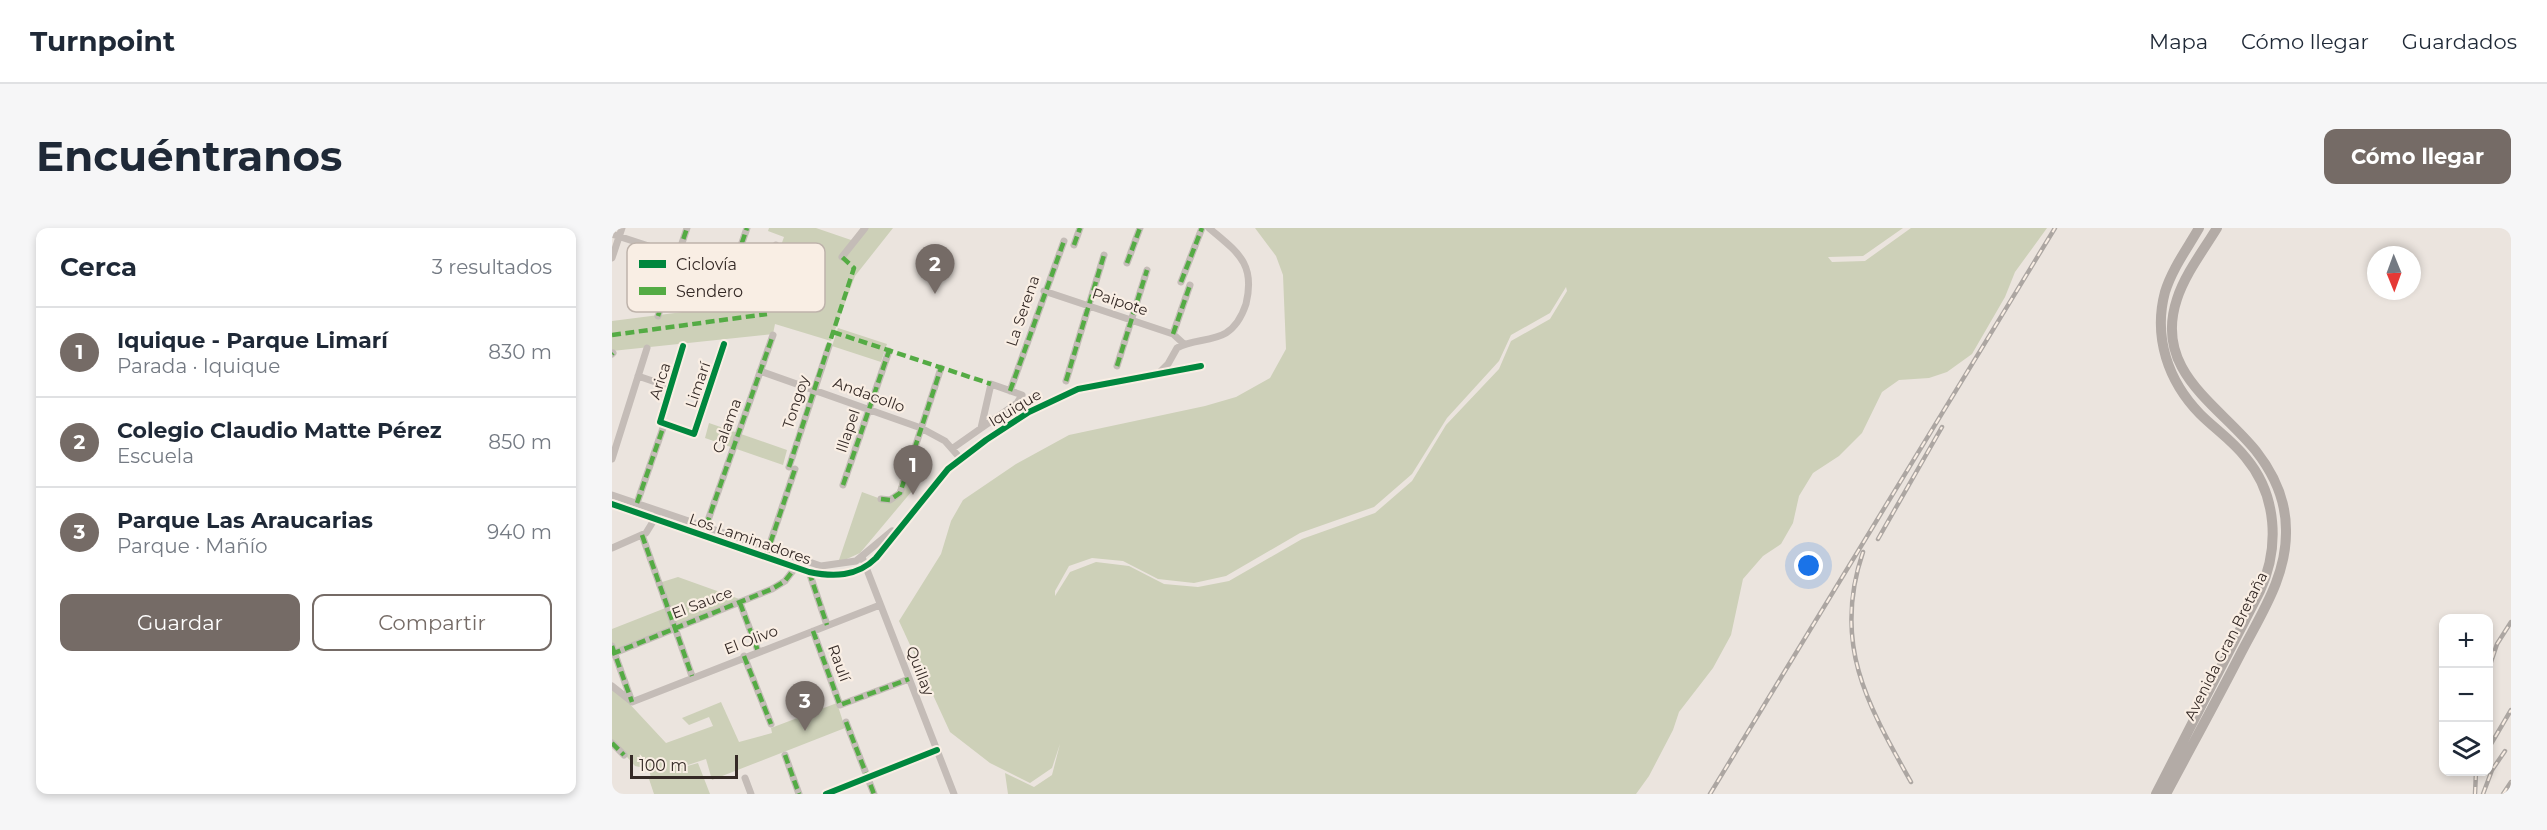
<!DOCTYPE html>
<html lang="es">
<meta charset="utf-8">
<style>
body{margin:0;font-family:Montserrat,sans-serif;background:#f6f6f7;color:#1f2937}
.controls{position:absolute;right:18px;bottom:18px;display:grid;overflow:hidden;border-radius:12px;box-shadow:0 3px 9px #0003}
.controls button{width:54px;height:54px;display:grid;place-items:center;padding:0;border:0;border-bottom:2px solid #e0e1e3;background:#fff;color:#1f2937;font:30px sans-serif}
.compass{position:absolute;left:1755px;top:18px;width:54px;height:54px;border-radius:50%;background:#fff;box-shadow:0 3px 9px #0003;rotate:179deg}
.scale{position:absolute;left:18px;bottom:15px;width:108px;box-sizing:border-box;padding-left:6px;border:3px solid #352a26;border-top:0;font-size:16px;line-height:21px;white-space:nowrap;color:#352a26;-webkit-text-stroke:4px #f9eee4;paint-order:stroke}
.you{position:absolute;left:1197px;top:338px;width:21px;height:21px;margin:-15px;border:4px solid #fff;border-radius:50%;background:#1a73e8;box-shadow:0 0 0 9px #1a73e833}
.badge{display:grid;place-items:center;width:39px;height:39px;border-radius:50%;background:#756b66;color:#fff;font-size:20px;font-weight:700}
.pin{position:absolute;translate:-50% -50px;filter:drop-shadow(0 2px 3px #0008)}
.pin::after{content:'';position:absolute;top:32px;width:21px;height:18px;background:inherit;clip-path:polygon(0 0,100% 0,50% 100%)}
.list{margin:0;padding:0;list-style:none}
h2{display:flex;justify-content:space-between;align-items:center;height:78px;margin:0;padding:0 24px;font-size:26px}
h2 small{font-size:20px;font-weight:400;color:#747a83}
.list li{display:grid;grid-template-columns:39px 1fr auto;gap:18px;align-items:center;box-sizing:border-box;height:90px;padding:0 24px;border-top:2px solid #e0e1e3}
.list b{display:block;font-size:22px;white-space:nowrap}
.list p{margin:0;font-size:20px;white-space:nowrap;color:#747a83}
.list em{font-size:20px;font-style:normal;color:#747a83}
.actions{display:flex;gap:12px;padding:18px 24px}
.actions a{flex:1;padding:14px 0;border:2px solid #756b66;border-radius:12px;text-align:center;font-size:21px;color:#756b66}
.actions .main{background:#756b66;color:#fff}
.icon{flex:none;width:33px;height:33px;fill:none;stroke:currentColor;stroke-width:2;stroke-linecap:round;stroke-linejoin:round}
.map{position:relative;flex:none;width:1899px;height:566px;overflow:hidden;border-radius:12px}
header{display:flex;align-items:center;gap:36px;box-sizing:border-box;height:84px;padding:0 30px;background:#fff;border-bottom:2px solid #e0e1e3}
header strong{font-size:28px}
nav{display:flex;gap:33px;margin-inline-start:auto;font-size:21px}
.intro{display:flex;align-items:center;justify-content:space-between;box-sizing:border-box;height:144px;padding:0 36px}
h1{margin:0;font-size:42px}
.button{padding:15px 27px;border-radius:12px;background:#756b66;color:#fff;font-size:21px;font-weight:700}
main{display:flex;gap:36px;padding:0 36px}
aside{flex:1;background:#fff;border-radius:12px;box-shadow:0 3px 9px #0003}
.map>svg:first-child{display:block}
</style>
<header>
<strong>Turnpoint</strong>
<nav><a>Mapa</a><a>Cómo llegar</a><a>Guardados</a></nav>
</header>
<div class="intro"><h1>Encuéntranos</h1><a class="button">Cómo llegar</a></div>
<main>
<aside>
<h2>Cerca<small>3 resultados</small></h2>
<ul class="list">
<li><span class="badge">1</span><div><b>Iquique - Parque Limarí</b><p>Parada · Iquique</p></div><em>830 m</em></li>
<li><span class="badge">2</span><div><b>Colegio Claudio Matte Pérez</b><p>Escuela</p></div><em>850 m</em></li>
<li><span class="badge">3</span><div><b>Parque Las Araucarias</b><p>Parque · Mañío</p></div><em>940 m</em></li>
</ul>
<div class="actions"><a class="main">Guardar</a><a>Compartir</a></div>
</aside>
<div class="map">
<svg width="1899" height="566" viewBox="0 0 1899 566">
<rect width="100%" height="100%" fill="#ebe4de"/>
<path fill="#cdd0b8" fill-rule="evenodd" d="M157,0h47l38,13 11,-13h28l-38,48 -24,65 -56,-17 -2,10 -161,17v-30l149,-19 23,-65 -16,-6z
M643,0h648l-40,28 -35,1 4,5 33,-1 46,-33h136l-32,44 -10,25 -33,57 -25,18 -18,6 -30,2 -17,12 -20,41 -23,23 -26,17 -14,23 -6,27 -12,21 -18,12 -20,23 -12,56 -18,33 -34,44 -6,18 -24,46 -13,18h-628l-3,-21 29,14 18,-12 8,-31 -8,24 -22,15 -40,-20 -40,-31 -51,-111 42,-67 10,-33 12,-21 53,-36 53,-29 136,-29 31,-9 34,-19 16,-29 -3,-74 -7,-19zM954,59l1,4 -17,28 -39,22 -12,28 -53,56 -34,56 -37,32 -73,26 -73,42 -31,6 -34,-3 -35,-18 -33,-4 -26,10 -15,24v-5l14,-25 23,-8 31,3 35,18 36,4 32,-7 74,-43 74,-26 38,-33 35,-56 52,-57 12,-26 39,-22z
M226,100l49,16 -6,18 -49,-16z
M97,195l78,27 -4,15 -78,-27z
M288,252l17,5 -57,68 -22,10 24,-71 19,7 15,-2z
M66,349l67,24 -133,51v-23l56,-22 -9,-24z
M0,457l54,58 47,-17 -4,-9 -20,8 -7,-7 39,-16 18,40 33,-9 -1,-5 66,-25 8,25 -133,52 -6,-21 -36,12 28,-8 12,31h-56l-5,-15 2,-1 -2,-9 -14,-3 -23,-26z"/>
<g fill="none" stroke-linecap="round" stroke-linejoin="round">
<path stroke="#c4bcb7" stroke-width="7" d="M0,6l149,49 15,-38
M462,17l6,-17
M230,29l23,-29
M0,30l10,-30
M515,35l13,-35
M569,54l21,-54
M432,63l129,43 11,10
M108,79l27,-79
M46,88l29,-88
M561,106l17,-49
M71,118l-23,76 34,12 30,-90
M0,126l1,-1
M505,138l30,-96
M148,143l161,57 24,13 15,17
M545,147l11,-11 9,-16c15,-9 34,-6 49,-15 11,-7 16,-17 20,-29 10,-41 -9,-52 -37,-76
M26,148l32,11
M454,153l38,-126
M398,163l54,-150
M341,220l64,-45 5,-8 -31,-11 -10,44
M0,231l35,-111
M177,239l40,-121
M231,257l46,-134
M0,267l209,71 35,-5 36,-30
M269,271l9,1 10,-7 41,-125
M25,275l27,-78
M0,276l197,68c24,5 48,5 67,-14l72,-89 38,-29 43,-28 49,-23 123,-23
M94,298l67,-191
M30,307l50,141
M0,320l34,-15 11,-18
M155,324l28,-83
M250,329l92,237
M197,344l18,53
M128,375l18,48
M201,403l27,74 69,-26
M0,418l20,56
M0,426l160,-65 13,-8 10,-13
M132,428l27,68
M0,458l19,15
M20,474l248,-97
M234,494l28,72
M0,515l12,12
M173,527l14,39
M133,550l6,16
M214,566l111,-44"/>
<path stroke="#b3aba6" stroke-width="10" d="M1544,566l104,-203c20,-44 17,-96 -14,-133 -13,-17 -31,-29 -46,-44 -32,-33 -47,-77 -35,-122 7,-23 22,-43 34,-64
M1554,566c25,-47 51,-94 75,-141 20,-39 46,-77 45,-123 0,-29 -12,-56 -30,-79 -38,-47 -103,-80 -79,-152 8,-25 26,-48 40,-71"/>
<defs>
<path id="rail" d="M1266,311l64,-112
M1251,324c-31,91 4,152 48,230
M1876,443l9,-27 14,-22
M1876,521l23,-39
M1098,566l345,-566
M1863,566l1,-22
M1871,566l9,-24 13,-19
M1891,566l8,-12"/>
</defs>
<use href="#rail" stroke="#aca6a2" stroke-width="4.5"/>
<use href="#rail" stroke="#f9eee4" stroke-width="2" stroke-dasharray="7" stroke-linecap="butt"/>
<path stroke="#54ab44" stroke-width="4.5" stroke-dasharray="9 4.5" stroke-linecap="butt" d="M462,17l6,-17
M515,35l13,-35
M569,54l21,-54
M108,79l27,-79
M46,88l29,-88
M221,104l158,52
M561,106l17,-49
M0,107l155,-21
M0,126l1,-1
M505,138l30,-96
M454,153l38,-126
M398,163l54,-150
M177,239l65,-199 -12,-11
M231,257l46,-134
M269,271l9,1 10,-7 41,-125
M25,275l27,-78
M94,298l67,-191
M30,307l50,141
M154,328l29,-87
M197,344l18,53
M128,375l18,48
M201,403l27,74 69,-26
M0,418l20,56
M0,426l160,-65 13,-8 10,-13
M132,428l27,68
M234,494l28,72
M0,515l12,12
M173,527l14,39"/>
<defs>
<path id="cycleway" d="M71,118l-23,76 34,12 30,-90
M0,276l197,68c24,5 48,5 67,-14l72,-89 38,-29 43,-28 49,-23 123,-23
M214,566l111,-44"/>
</defs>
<use href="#cycleway" stroke="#f9eee4" stroke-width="10"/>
<use href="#cycleway" stroke="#00873e" stroke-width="6"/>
</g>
<g text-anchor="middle" stroke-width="4.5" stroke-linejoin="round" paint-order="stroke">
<g font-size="15" fill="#352a26" stroke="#f9eee4">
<text transform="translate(508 74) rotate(18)" y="5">Paipote</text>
<text transform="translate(411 83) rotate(-71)" y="5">La Serena</text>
<text transform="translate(48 153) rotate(-72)" y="5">Arica</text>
<text transform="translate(86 157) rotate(-71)" y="5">Limarí</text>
<text transform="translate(257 167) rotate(20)" y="5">Andacollo</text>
<text transform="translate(184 174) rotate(-72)" y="5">Tongoy</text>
<text transform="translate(403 180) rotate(-31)" y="5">Iquique</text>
<text transform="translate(115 198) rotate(-70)" y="5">Calama</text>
<text transform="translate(236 203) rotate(-71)" y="5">Illapel</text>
<text transform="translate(138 311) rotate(19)" y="5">Los Laminadores</text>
<text transform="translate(90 375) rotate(-21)" y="5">El Sauce</text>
<text transform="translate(139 412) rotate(-21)" y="5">El Olivo</text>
<text transform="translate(1614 418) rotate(-63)" y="5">Avenida Gran Bretaña</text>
<text transform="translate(227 435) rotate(70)" y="5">Raulí</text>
<text transform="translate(308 443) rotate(69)" y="5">Quillay</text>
</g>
</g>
<rect x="15" y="15" width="198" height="69" rx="9" fill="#f9eee4" stroke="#beb3ab" stroke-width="1.5"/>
<rect x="27" y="32" width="27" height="8" fill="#00873e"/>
<rect x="27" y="59" width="27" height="8" fill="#54ab44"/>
<g font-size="16" fill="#352a26">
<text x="64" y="42">Ciclovía</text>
<text x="64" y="69">Sendero</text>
</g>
</svg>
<div class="controls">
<button>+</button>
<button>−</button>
<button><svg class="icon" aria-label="layers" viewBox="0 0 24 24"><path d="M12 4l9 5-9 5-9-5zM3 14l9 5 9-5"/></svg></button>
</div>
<svg class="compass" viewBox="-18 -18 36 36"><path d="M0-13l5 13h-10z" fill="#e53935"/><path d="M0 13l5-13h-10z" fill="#747a83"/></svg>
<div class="scale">100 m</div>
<div class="you"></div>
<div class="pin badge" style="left:301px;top:267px">1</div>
<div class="pin badge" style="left:323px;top:66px">2</div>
<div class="pin badge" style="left:193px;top:503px">3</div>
</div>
</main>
